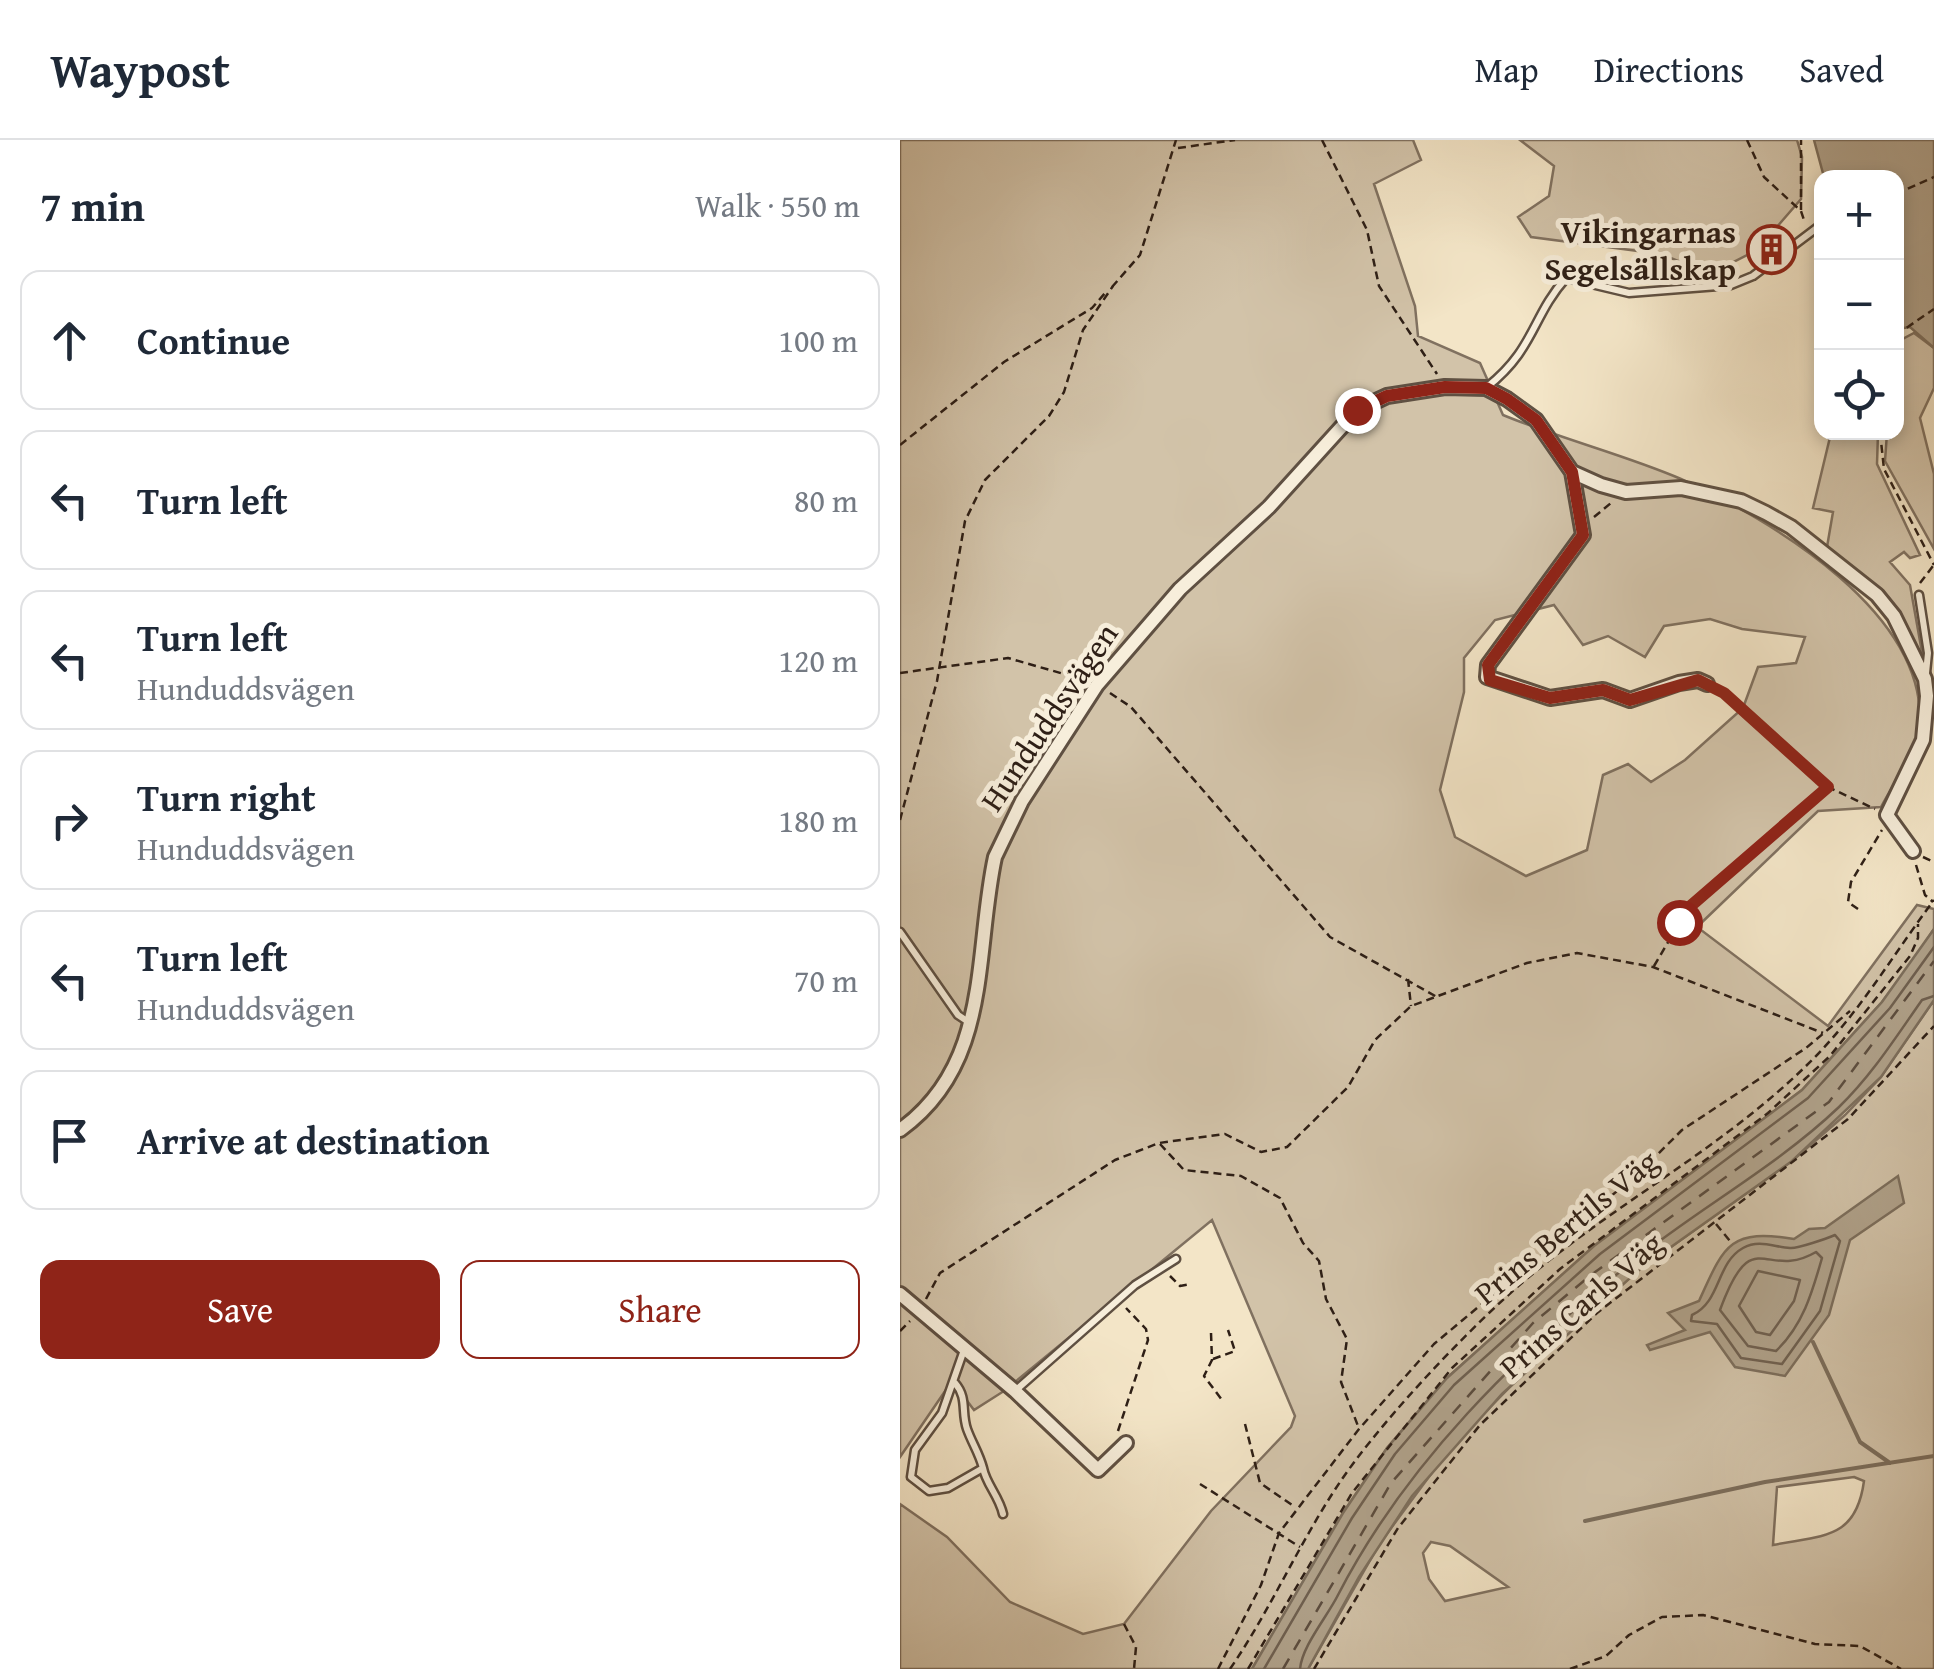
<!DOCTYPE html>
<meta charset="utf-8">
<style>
body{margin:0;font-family:"Gentium Book Plus",serif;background:#f6f6f7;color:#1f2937}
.controls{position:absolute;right:30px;top:30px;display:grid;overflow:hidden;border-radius:20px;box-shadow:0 5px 15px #0003}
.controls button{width:90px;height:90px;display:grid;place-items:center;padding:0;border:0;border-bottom:2px solid #e0e1e3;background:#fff;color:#1f2937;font:50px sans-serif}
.stop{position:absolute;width:30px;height:30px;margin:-22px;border:8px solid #8f2418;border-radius:50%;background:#fff}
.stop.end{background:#8f2418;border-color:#fff;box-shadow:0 2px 10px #0008}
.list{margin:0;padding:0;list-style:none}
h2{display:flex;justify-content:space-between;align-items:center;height:130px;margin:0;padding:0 40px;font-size:42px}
h2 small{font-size:32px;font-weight:400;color:#747a83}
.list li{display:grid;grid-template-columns:65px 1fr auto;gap:30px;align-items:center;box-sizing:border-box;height:140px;margin:0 20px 20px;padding:0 20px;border:2px solid #e0e1e3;border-radius:20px}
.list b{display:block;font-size:38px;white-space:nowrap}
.list p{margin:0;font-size:32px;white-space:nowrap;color:#747a83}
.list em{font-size:32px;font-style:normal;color:#747a83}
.actions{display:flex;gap:20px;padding:30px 40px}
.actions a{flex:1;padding:22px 0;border:2px solid #8f2418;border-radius:20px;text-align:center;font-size:35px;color:#8f2418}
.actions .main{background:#8f2418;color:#fff}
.icon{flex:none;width:55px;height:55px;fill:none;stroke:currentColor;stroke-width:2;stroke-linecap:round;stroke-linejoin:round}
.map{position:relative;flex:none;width:1034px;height:1529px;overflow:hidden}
header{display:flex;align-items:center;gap:60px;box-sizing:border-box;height:140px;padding:0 50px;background:#fff;border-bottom:2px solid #e0e1e3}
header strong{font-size:48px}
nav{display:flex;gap:55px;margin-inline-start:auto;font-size:35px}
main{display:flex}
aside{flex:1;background:#fff}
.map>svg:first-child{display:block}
</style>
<header>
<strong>Waypost</strong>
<nav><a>Map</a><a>Directions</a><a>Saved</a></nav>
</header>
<main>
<aside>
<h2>7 min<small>Walk · 550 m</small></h2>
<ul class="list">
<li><svg class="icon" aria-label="ahead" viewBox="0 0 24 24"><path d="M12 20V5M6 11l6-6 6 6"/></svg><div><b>Continue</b></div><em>100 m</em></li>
<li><svg class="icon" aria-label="left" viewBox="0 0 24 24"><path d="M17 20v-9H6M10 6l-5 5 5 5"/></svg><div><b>Turn left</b></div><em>80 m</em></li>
<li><svg class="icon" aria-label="left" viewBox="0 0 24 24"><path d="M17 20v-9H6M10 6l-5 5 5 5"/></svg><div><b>Turn left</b><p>Hunduddsvägen</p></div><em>120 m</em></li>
<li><svg class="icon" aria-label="right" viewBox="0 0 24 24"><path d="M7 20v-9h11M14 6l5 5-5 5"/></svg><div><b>Turn right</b><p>Hunduddsvägen</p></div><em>180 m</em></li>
<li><svg class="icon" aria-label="left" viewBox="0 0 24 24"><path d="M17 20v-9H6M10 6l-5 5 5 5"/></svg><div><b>Turn left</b><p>Hunduddsvägen</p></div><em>70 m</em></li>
<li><svg class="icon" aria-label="arrive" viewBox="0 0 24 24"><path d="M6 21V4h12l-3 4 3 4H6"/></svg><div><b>Arrive at destination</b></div></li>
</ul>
<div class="actions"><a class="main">Save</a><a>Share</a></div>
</aside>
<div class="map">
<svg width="1034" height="1529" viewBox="0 0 1034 1529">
<rect width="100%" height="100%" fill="#f3e5c7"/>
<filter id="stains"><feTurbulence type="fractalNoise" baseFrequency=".002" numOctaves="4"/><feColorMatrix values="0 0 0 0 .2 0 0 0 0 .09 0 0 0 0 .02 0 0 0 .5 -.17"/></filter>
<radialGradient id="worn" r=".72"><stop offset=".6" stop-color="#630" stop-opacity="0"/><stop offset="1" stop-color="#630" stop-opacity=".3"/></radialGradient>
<path fill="#d2c3a9" stroke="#807160" stroke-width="2.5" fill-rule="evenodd" d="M0,0h513l8,20 -47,24 41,122 3,30 62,27 23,52c58,24 122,40 178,64 89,40 253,136 238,254 -6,24 -26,51 -38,74l-63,4 -121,116 131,99 89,-121 17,4v20l-17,26 -35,47 -80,88 -208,156 -147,132 -60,70 -44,65 -91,156h-352v-165l47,33 63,65 73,32 41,-10 87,-113 80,-84 4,-11 -83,-196 -197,162 -5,-3 -6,12 -30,19 -22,-29 -52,76zM654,465l29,40 25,-9 37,21 19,-31 46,-7 32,10 63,8 -9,26 -38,4 -15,41 -58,52 -34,22 -23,-18 -25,11 -16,75 -61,26 -71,-39 -15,-47 24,-98v-34l31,-38z
M620,0h277l5,17 -1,42 -44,51 -47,24 -49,-20 -130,-17 -13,-20 31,-21 5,-30z
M1014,193l20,15v40l-14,30 14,56v75l-49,-88 2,-28 9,-1 1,-90z
M931,293h47l-1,31 43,91 -10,3 -6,-6 -14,10 20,23 13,73 -34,-60 -62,-51 6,-35 -20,-4z
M1034,860v669h-626l72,-126 71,-96 104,-106 85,-72 152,-108 53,-46 36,-38zM954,1337l10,4c-8,59 -41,54 -91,64l4,-58zM531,1402l19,4 58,41 -63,14 -16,-22 -6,-26z"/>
<path fill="#b0a28b" stroke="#7c6e5c" stroke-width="2.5" d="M914,0h120v208l-24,-21 -13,2 -1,-151 -72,-1z
M1034,789v71l-53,77 -89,84 -152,108 -138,125 -90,102 -53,81 -51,92h-56l91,-156 44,-65 60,-70 147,-132 208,-156 80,-88z
M998,1036l6,27 -54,37 -21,75 -44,61 -50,-9 -25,-35 -60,18 -3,-5 38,-15 -17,-17 31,-12c25,-55 30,-73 95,-62l15,-10 16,-1z"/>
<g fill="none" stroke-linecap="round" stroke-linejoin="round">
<path stroke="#6f6050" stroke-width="2.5" d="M935,1095l5,6 -20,70 -38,53 -41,-6 -24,-34 -26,-3 1,-6c29,-13 24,-52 51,-67 16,-9 31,-1 47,0 7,1 38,-10 45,-13z
M916,1112l6,6c-10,35 -19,67 -46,93l-28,-5 -28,-36c33,-90 45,-28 96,-58z
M858,1131l42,9 -6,21 -24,34 -14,-3 -17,-26z
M364,1529l88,-151 43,-64 59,-69 146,-131 208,-156 82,-90 44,-61
M400,1529c2,-23 27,-52 38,-74 68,-132 179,-241 294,-333 67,-54 144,-95 207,-155 33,-32 57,-70 83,-107l12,-4"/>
<path stroke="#7c6e5c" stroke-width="4" d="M913,1202l47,100 30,21
M685,1381l180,-39 169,-26"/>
<path stroke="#5c4d3f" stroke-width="2.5" stroke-dasharray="12 10" stroke-linecap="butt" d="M383,1529l108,-186 142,-160 58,-48 238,-173 105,-141"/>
<defs>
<path id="service" d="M587,247c48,-38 45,-71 79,-109l63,15 102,-8 22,-9 69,-52
M1019,455l9,58 -2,20
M0,792l58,83 9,6
M55,1243c13,15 6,29 12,46 5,14 12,24 16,39l-35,20 -19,3 -18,-14 4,-27 27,-37 23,-66
M115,1251l120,-106 41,-26
M83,1328c3,16 16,28 20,46"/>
<path id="minor" d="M672,332l11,63 -95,130 -1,12 63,21 53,-8 27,10 49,-17 19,-3 9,4
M0,990c92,-66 74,-176 95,-273l27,-56 75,-116 83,-96 89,-82 88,-97 30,-14 58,-9 41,1 21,11 29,21 36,52 29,13 25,7 55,-4 60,13 25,12 25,14 86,68 17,21 31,63 2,17 -4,44 -36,75 26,36
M0,1154l115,97 83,79 28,-27"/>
</defs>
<use href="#service" stroke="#5f5042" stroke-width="11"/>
<use href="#minor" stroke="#5f5042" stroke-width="18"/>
<path stroke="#2e1f16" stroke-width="2.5" stroke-dasharray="8 5" stroke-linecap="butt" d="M422,0l45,90 12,56 58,88
M847,0l17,37 37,34 4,12
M278,8l57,-8
M996,54l38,-17
M901,70v-70
M915,104l7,10
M212,147l28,-32 36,-115
M996,195l38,-26
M980,292l4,37 50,96
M0,305l104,-83 88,-54 14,-16
M694,377l17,-14
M1020,443l13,-17
M0,533l108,-15 77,22
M820,552l108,95 47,22
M210,553l21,14 199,230 107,60
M0,680l37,-139 28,-160 20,-41 64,-64 15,-24 19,-62 30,-44
M1023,717l11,5
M1016,725l9,30 8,7
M958,769l-10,-7 3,-20 31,-52
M754,826l33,-56 141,-123
M508,839l3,27
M260,1004l24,26 57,6 39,22 23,45 16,18 7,38 21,40 -6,43 17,44
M816,1084l14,17
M270,1136l10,10 11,-2
M26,1159l14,-26 175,-113 44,-17 66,-9 36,18 26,-5 61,-60 27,-47 36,-34 116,-43 50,-10 76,14 170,66
M0,1191l10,-10
M311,1193l1,27 -8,16 18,24
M313,1219l22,-8 -7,-21
M345,1284l15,59 35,24
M218,1291l30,-91 -2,-11 -20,-21
M300,1344l100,63
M224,1484l12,23 -2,22
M318,1529l43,-84 18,-52 80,-104 75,-85 207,-173 41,-41 124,-82 44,-37
M330,1529c46,-67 76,-143 125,-208 40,-53 100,-117 149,-162 96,-89 219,-148 311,-242 46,-47 80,-105 119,-157
M348,1529l104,-176 100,-125 108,-99 208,-156 62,-57 80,-100 8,-18v-14
M414,1529l84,-141 82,-103 117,-112 251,-194 86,-93
M670,1529l36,-13 23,-21 33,-18 41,-2 112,29 45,2 41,23"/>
<use href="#service" stroke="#f7eedb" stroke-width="6"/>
<use href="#minor" stroke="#f7eedb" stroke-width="12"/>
</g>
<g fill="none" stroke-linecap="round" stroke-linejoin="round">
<path stroke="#8f2418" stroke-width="12" d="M457,270l30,-14 58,-9 41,1 21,11 29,21 36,52 11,63 -95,130 2,15 60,18 53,-8 27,10 68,-20 26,13 104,94 -142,123 -7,12"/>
</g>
<defs>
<symbol id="building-ring" viewBox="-11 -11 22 22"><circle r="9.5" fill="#f7eedb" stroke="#8f2418" stroke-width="1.5"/><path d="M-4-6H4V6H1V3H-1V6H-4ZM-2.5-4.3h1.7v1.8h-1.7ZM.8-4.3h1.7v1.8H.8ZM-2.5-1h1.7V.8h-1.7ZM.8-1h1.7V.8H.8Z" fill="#8f2418"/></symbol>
</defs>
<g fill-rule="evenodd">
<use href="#building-ring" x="844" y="82" width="55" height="55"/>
</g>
<g text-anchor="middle" stroke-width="10" stroke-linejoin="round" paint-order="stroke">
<g font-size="32" font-weight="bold" fill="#2e1f16" stroke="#f7eedb" text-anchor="end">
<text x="836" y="103">Vikingarnas<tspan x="836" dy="37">Segelsällskap</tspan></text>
</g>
<g font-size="32" fill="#2e1f16" stroke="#f7eedb">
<text transform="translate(149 577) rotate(-56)" y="11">Hunduddsvägen</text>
<text transform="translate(666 1087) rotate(-39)" y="11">Prins Bertils Väg</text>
<text transform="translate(681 1165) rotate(-41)" y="11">Prins Carls Väg</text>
</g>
</g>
<rect width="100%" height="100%" filter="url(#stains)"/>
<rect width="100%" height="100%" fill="url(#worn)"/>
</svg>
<div class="controls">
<button>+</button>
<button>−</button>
<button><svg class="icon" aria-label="locate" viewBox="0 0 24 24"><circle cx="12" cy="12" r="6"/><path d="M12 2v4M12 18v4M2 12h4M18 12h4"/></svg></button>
</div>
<div class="stop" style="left:779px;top:782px"></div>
<div class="stop end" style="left:457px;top:270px"></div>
</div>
</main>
